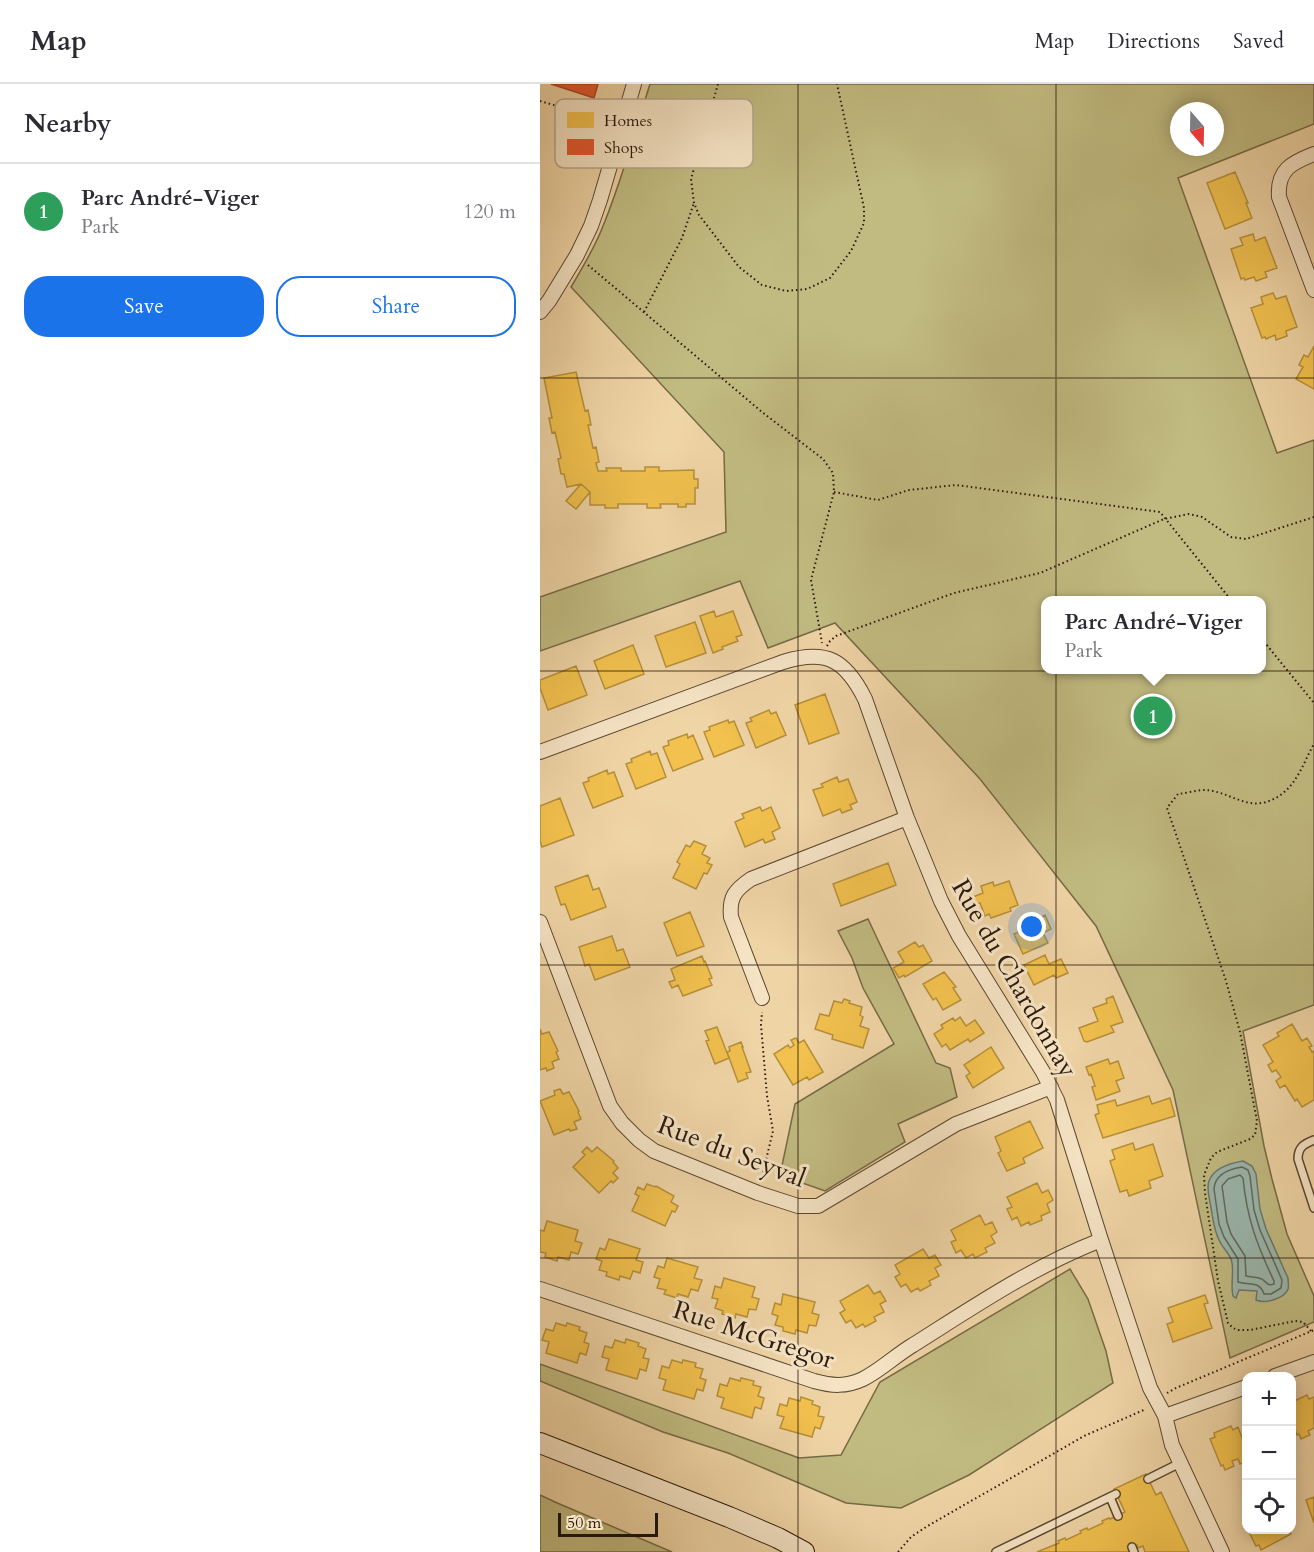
<!DOCTYPE html>
<meta charset="utf-8">
<style>
body{margin:0;font-family:Cardo,serif;background:#f7f7f7;color:#2b2b33}
.controls{position:absolute;right:18px;bottom:18px;display:grid;overflow:hidden;border-radius:12px;box-shadow:0 3px 15px #0003}
.controls button{width:54px;height:54px;display:grid;place-items:center;padding:0;border:0;border-bottom:2px solid #e1e1e2;background:#fff;color:#2b2b33;font:30px sans-serif}
.compass{position:absolute;left:630px;top:18px;width:54px;height:54px;border-radius:50%;background:#fff;box-shadow:0 3px 15px #0003;rotate:160deg}
.scale{position:absolute;left:18px;bottom:15px;width:100px;box-sizing:border-box;padding-left:6px;border:3px solid #2b190b;border-top:0;font-size:16px;line-height:21px;white-space:nowrap;color:#2b190b;-webkit-text-stroke:4px #f5e3c4;paint-order:stroke}
.you{position:absolute;left:492px;top:843px;width:21px;height:21px;margin:-15px;border:4px solid #fff;border-radius:50%;background:#1a73e8;box-shadow:0 0 0 9px #1a73e833}
.badge{display:grid;place-items:center;width:39px;height:39px;border-radius:50%;background:#1a73e8;color:#fff;font-size:20px;font-weight:700}
.pin{position:absolute;translate:-50% -50%;border:3px solid #fff;box-shadow:0 2px 6px #0006}
.popup{position:absolute;left:501px;top:512px;width:225px;height:78px;box-sizing:border-box;display:grid;place-content:center;border-radius:12px;background:#fff;filter:drop-shadow(0 2px 4px #0005);font-size:20px;white-space:nowrap;color:#7c7c81}
.popup b{font-size:22px;color:#2b2b33}
.popup::after{content:'';position:absolute;left:50%;top:100%;margin-left:-12px;border:12px solid transparent;border-top-color:#fff}
.list{margin:0;padding:0;list-style:none}
h2{display:flex;justify-content:space-between;align-items:center;height:78px;margin:0;padding:0 24px;font-size:26px}
h2 small{font-size:20px;font-weight:400;color:#7c7c81}
.list li{display:grid;grid-template-columns:39px 1fr auto;gap:18px;align-items:center;box-sizing:border-box;height:96px;padding:0 24px;border-top:2px solid #e1e1e2}
.list b{display:block;font-size:22px;white-space:nowrap}
.list p{margin:0;font-size:20px;white-space:nowrap;color:#7c7c81}
.list em{font-size:20px;font-style:normal;color:#7c7c81}
.actions{display:flex;gap:12px;padding:18px 24px}
.actions a{flex:1;padding:14px 0;border:2px solid #1a73e8;border-radius:24px;text-align:center;font-size:21px;color:#1a73e8}
.actions .main{background:#1a73e8;color:#fff}
.icon{flex:none;width:33px;height:33px;fill:none;stroke:currentColor;stroke-width:2;stroke-linecap:round;stroke-linejoin:round}
.map{position:relative;flex:none;width:774px;height:1468px;overflow:hidden}
header{display:flex;align-items:center;gap:36px;box-sizing:border-box;height:84px;padding:0 30px;background:#fff;border-bottom:2px solid #e1e1e2}
header strong{font-size:28px}
nav{display:flex;gap:33px;margin-inline-start:auto;font-size:21px}
main{display:flex}
aside{flex:1;background:#fff}
.map>svg:first-child{display:block}
</style>
<header>
<strong>Map</strong>
<nav><a>Map</a><a>Directions</a><a>Saved</a></nav>
</header>
<main>
<aside>
<h2>Nearby<small></small></h2>
<ul class="list">
<li><span class="badge" style="background:#2e9e5b">1</span><div><b>Parc André-Viger</b><p>Park</p></div><em>120 m</em></li>
</ul>
<div class="actions"><a class="main">Save</a><a>Share</a></div>
</aside>
<div class="map">
<svg width="774" height="1468" viewBox="0 0 774 1468">
<rect width="100%" height="100%" fill="#efd4a5"/>
<filter id="stains"><feTurbulence type="fractalNoise" baseFrequency=".00333" numOctaves="4"/><feColorMatrix values="0 0 0 0 .2 0 0 0 0 .09 0 0 0 0 .02 0 0 0 .5 -.17"/></filter>
<radialGradient id="worn" r=".72"><stop offset=".6" stop-color="#630" stop-opacity="0"/><stop offset="1" stop-color="#630" stop-opacity=".3"/></radialGradient>
<path fill="#c1bb81" stroke="#766a46" stroke-width="1.5" fill-rule="evenodd" d="M110,0h664v40l-136,54 99,275 37,-13v565l-71,26 21,115 8,33 15,55 27,62v26l-84,36 -57,-268 -77,-164 -116,-147 -145,-156 -67,25 -28,-67 -200,70v-54l186,-65 -2,-80 -153,-165c12,-20 24,-40 32,-61 19,-46 32,-95 47,-142zM639,27h36v36h-36zM505,516h216v70h-216z
M328,835l68,144 14,5 7,29 -59,27 7,18 -80,49 -45,-16 15,-71 99,-60 -31,-56 -11,-30 -14,-27z
M530,1185l18,30 18,52 7,32 -144,92 -68,33 -55,-5 -118,-50 -65,-21 -123,-51v-17l259,94 42,-3 39,-73z
M0,1411l15,7 117,50h-132z"/>
<path fill="#9ab7ad" stroke="#6e786c" stroke-width="1.5" d="M703,1077l9,5 4,8 4,35 6,20 22,49c0,3 1,8 0,11 -4,10 -23,15 -32,11l1,-9 -18,-1 -3,8 -3,-2c-3,-12 2,-27 -2,-37 -3,-7 -9,-12 -12,-19 -5,-10 -6,-21 -8,-32 -1,-8 -5,-19 -2,-27 5,-14 22,-18 34,-20z"/>
<path fill="#f2c14e" stroke="#b68f3a" stroke-width="1.5" d="M695,88l13,31h-2l6,15 -27,11 -18,-46z
M713,150l2,7 10,-4 12,31 -12,4 2,5 -11,4 -2,-4 -9,3 -1,-2 -3,1 -10,-30 12,-4 -3,-7z
M733,209l3,6 10,-3 11,31 -11,4 1,5 -11,4 -1,-5 -9,4 -1,-2 -3,1 -11,-30 12,-4 -2,-7z
M774,262v43l-18,-10 7,-12 -4,-2 5,-10 4,2z
M36,288l9,39 3,-1 3,15h-3l5,23 3,-1 3,15 -3,1 2,8h9l-1,-3h15v3h24v-4h14v4l35,-1v9h4v9h-3v16h-9v3h-8v-3h-18l1,4h-14v-4h-29v4h-13v-3h-15v-13l-9,-8 -14,3 -3,-13h-3l-3,-15 3,-1 -6,-26 -3,1 -3,-15h3l-8,-40z
M41,400l9,8 -14,17 -10,-8z
M174,527l2,6 17,-6 9,24 -6,2 2,4 -16,6 1,2 -10,4 -13,-37z
M155,538l11,31 -40,14 -11,-31z
M93,561l11,29 -39,15 -11,-28z
M36,582l11,29 -39,15 -8,-22v-8z
M285,610l14,39 -30,11 -14,-39z
M229,626l2,4 5,-2 10,23 -30,13 -10,-25 6,-2 -2,-3z
M188,636l1,3 5,-2 10,24 -30,12 -10,-25 6,-2 -1,-3z
M147,650l1,4 5,-3 10,24 -30,12 -10,-24 6,-2 -1,-4z
M110,667l1,4 6,-2 9,24 -30,12 -10,-25 6,-2 -1,-3z
M67,686l1,4 6,-2 9,24 -30,12 -10,-25 6,-2 -1,-3z
M297,693l2,5 9,-3 9,23 -7,3 2,4 -10,4 -2,-4 -17,7 -10,-26 10,-3 -2,-3z
M20,714l14,37 -32,12 -2,-6v-35z
M220,723l2,4 9,-4 9,21 -8,4 3,7 -10,4 -2,-4 -18,8 -10,-25 9,-4 -2,-4z
M154,757l12,5 -4,8 8,4 -3,5 5,2 -5,9 -3,-1 -8,16 -23,-11 7,-14 -3,-2 9,-17 4,2z
M348,779l8,22 -55,21 -8,-22z
M48,791l5,15 6,-2 7,19 -35,13 -6,-16 -4,1 -6,-18z
M469,797l9,24 -8,3 1,3 -20,7 -2,-4 -4,2 -5,-13 -4,1 -3,-7 10,-4 -2,-7 12,-4 1,4z
M150,828l14,34 -27,10 -13,-33z
M505,831l6,14 -8,4 5,10 -25,11 -9,-20 18,-8 -1,-4z
M72,852l5,15 6,-2 7,18 -35,13 -6,-16 -4,2 -6,-19z
M375,858l4,5 4,-2 9,16 -27,16 -1,-2 -5,3 -6,-10 11,-6 -6,-10z
M505,871l4,9 12,-5 7,14 -12,5 -2,-3 -20,10 -10,-20z
M162,872l2,6 1,-1 7,17 -3,1 3,6 -29,11 -5,-11 -6,3 -3,-6 6,-2 -4,-11z
M404,888l12,15 -3,1 8,12 -18,10 -7,-12 -3,2 -10,-16z
M573,912l10,26 -12,4 3,6 -27,10 -3,-1 -5,-13 19,-7 -5,-13 14,-5 -1,-4z
M304,915l6,2 -1,2 13,4 -2,8 3,2 -3,9 9,3 -6,19 -31,-9 1,-4 -18,-6 5,-15 9,2 5,-15 8,2z
M420,933l6,9 9,-6 9,13 -14,9 -2,-3 -18,11 -4,-6 -4,3 -8,-13 9,-6 -2,-3 12,-7 2,3z
M752,940l10,17 5,-3 5,8 -3,1 3,5 2,-1v49l-12,7 -5,-8 -2,2 -10,-16 -5,3 -4,-7 5,-4 -5,-7 -4,2 -4,-7 5,-3 -10,-17 16,-9 -2,-3z
M177,943l12,31 -14,6 -9,-23 3,-1 -4,-9z
M0,945l2,5 7,-2 9,19 -2,1 3,7 -7,3 2,6 -7,3 -1,-3 -6,2z
M256,954l3,5 5,-3 19,32 -14,8 -2,-3 -14,8 -19,-31 14,-9 2,3 4,-3 -3,-5z
M201,958l2,5h-1l9,25 -5,1 2,5 -10,4 -11,-30 3,-1 -1,-4z
M451,963l13,21 -31,20 -7,-12 4,-3 -6,-8z
M568,975l2,5 8,-3 6,17 -8,3 4,10 -24,9 -4,-13 3,-1 -4,-12 -2,1 -3,-8z
M20,1005l3,5 6,-2 10,19 -1,1 3,7 -7,3 3,7 -7,2 -1,-2 -15,6 -14,-34 15,-6 -1,-4z
M609,1012l3,8 18,-6 5,18 -72,22 -8,-23 4,-2 -2,-8 18,-5 2,6z
M490,1037l13,27 -20,10 2,5 -18,8 -9,-18 3,-2 -6,-14z
M593,1059l2,7 18,-6 10,32 -14,5 2,7 -22,8 -2,-6 -7,2 -10,-31 5,-2 -3,-9z
M47,1063l5,5 5,-5 17,14 -1,1 5,6 -5,5 5,5 -5,5 -2,-2 -12,12 -26,-26 12,-12 -3,-3z
M497,1099l5,10 6,-3 5,10 -6,4 3,8 -9,4 1,4 -12,5 -1,-3 -8,4 -4,-9 -5,3 -5,-11 5,-2 -5,-10z
M107,1100l8,3 1,-1 18,10 -3,6 7,4 -3,6 -3,-1 -7,15 -33,-15 7,-15 -4,-2 3,-7 6,3z
M440,1131l5,10 7,-3 5,10 -6,4 4,7 -10,5 2,4 -12,6 -2,-4 -7,4 -5,-8 -5,3 -5,-11 5,-2 -5,-10z
M7,1137l31,9 -3,11 7,2 -4,11 -7,-2 -2,8 -11,-3 -1,4 -12,-4 1,-4 -6,-1v-22l4,1z
M69,1155l31,10 -4,11 7,2 -3,11 -7,-2 -3,8 -10,-3 -1,4 -13,-4 1,-4 -8,-2 3,-9 -6,-2 4,-11 5,2z
M383,1165l6,9 6,-3 6,10 -6,3 4,8 -10,5 2,4 -11,6 -2,-3 -7,4 -5,-8 -5,3 -6,-10 5,-3 -5,-9z
M127,1174l31,9 -4,11 8,2 -4,11 -7,-2 -3,8 -10,-3 -1,4 -13,-4 2,-4 -9,-2 3,-9 -6,-2 4,-11 6,2z
M184,1194l31,9 -3,10 7,2 -3,11 -7,-1 -2,8 -11,-3 -1,4 -13,-4 1,-3 -8,-3 3,-9 -6,-1 3,-12 6,2z
M328,1201l6,9 6,-3 6,10 -6,3 4,8 -10,5 2,4 -11,6 -2,-3 -7,4 -5,-8 -5,3 -6,-10 5,-3 -5,-9z
M243,1210l32,8 -3,11 7,2 -3,11 -7,-1 -2,8 -11,-3 -1,4 -12,-3v-4l-8,-2 3,-9 -6,-2 3,-11 6,2z
M665,1211l3,8 -4,1 8,24 -39,14 -6,-18 6,-2 -5,-14z
M16,1239l10,3 1,-3 13,4 -1,3 8,3 -3,9 5,2 -3,11 -6,-2 -3,10 -31,-10 3,-11 -7,-2 4,-11 7,2z
M86,1255l13,4 -1,3 8,3 -3,9 6,1 -3,12 -6,-2 -3,10 -31,-9 3,-11 -7,-2 3,-11 7,2 3,-8 10,3z
M132,1276l10,3 1,-3 13,3 -1,4 8,2 -3,9 6,2 -3,11 -6,-2 -3,10 -31,-9 3,-10 -7,-2 3,-12 7,2z
M190,1294l10,3 1,-3 13,3 -1,4 8,2 -3,9 6,2 -3,11 -6,-2 -3,11 -31,-10 3,-10 -7,-2 3,-12 7,2z
M767,1311l2,4 5,-2v31l-6,3 2,4 -9,4 -2,-5 -2,1 -5,-14v-19z
M261,1313l12,4 -1,3 8,3 -2,9 6,1 -4,12 -5,-2 -3,10 -32,-9 4,-11 -7,-2 3,-11 7,2 2,-8 11,3z
M691,1342l2,4 5,-3 8,21v13l-6,3 -2,-5 -6,2 2,5 -9,4 -2,-5 -2,1 -11,-27 5,-2 -1,-4z
M606,1390l10,21 5,-3 28,60h-44l-2,-6 -5,2 -1,-3 -9,4 2,3h-93l22,-9 -1,-2 7,-3 1,2 15,-7 -1,-2 7,-3 1,2 15,-7 -1,-2 7,-3 1,1 15,-7 -11,-23z
M774,1413v26l-8,-23z
M708,1446h40l3,4 -30,16 -2,-5 -3,1z"/>
<path fill="#e4572e" stroke="#ac4424" stroke-width="1.5" d="M11,0h47l-4,14z"/>
<g fill="none" stroke-linecap="round" stroke-linejoin="round">
<path stroke="#62685c" stroke-width="1.5" d="M702,1083l6,3 2,6 4,34 6,20 22,50 -1,8 -10,6h-7c-5,-14 -14,-8 -26,-12v-23l-14,-22 -5,-13 -5,-35c1,-15 15,-20 28,-22z
M700,1091l3,3c4,41 14,67 31,103v3c-8,3 -7,-4 -15,-6 -4,-1 -8,-1 -13,-2l-1,-20 -14,-22 -4,-12 -5,-36 6,-7z"/>
<defs>
<path id="service" d="M774,1056c-10,4 -16,7 -16,19l16,49
M608,1395l32,-16
M570,1413l8,19
M592,1463l2,5
M456,1468l120,-58"/>
<path id="minor" d="M774,70c-23,9 -37,16 -35,43l35,93
M0,228l9,-11 28,-46 14,-29 9,-26 34,-116
M0,668l243,-90c43,-13 62,-3 82,37l42,119 34,83 18,35 84,136 14,28 44,140 49,148 15,28 7,29 50,107
M0,838l70,184 12,17 17,17 15,11 104,42 40,13h20l138,-82 95,-37
M222,914l-31,-81c-2,-20 4,-27 20,-38l156,-61
M0,1205l274,92c18,5 32,6 49,-2 18,-9 33,-24 50,-34 62,-39 119,-78 188,-105
M735,1292l39,-14
M625,1332l81,-29"/>
<path id="secondary" d="M0,1359l189,74 49,21 26,14"/>
</defs>
<use href="#service" stroke="#5c4832" stroke-width="10"/>
<use href="#minor" stroke="#5c4832" stroke-width="16"/>
<use href="#secondary" stroke="#2b190b" stroke-width="22"/>
<path stroke="#2b190b" stroke-width="2" stroke-dasharray="1.5 3" stroke-linecap="butt" d="M178,0l-27,95 3,24 5,12 40,52 23,18 24,6 21,-2 23,-11 21,-27 13,-28v-15l-27,-124
M0,17l69,20
M139,20l31,9
M48,181l174,147 61,47 10,14 1,19 -23,88 11,63
M104,228l38,-74 12,-35
M294,408l44,8 31,-10 47,-5 204,27 71,88
M721,554l53,65
M287,562l3,-5 6,-5 118,-43 86,-20 124,-54 25,-5 13,3 29,20 15,2 68,-22
M221,1097l12,-50 -6,-35 -6,-71 1,-13
M771,1247l-8,-9 -8,-1 -45,9h-12l-5,-2 -5,-5 -10,-42 -13,-88 -1,-18 7,-17 6,-6 33,-13 5,-4 2,-14 -17,-89 -14,-51 -59,-173 11,-14c9,-1 19,-4 28,-4 15,1 29,10 44,13 17,3 35,-8 44,-22 8,-11 13,-25 20,-37
M627,1309l9,-5 138,-58
M358,1468l13,-15 15,-10 158,-91 62,-27"/>
<use href="#service" stroke="#f5e3c4" stroke-width="7"/>
<use href="#minor" stroke="#f5e3c4" stroke-width="14"/>
<use href="#secondary" stroke="#f5e3c4" stroke-width="20"/>
</g>
<path fill="none" stroke="#2b190b" stroke-width="1.5" stroke-opacity="0.55" d="M258,0v1468M516,0v1468M0,294h774M0,587h774M0,881h774M0,1174h774"/>
<g text-anchor="middle" stroke-width="6" stroke-linejoin="round" paint-order="stroke">
<g font-size="26" fill="#2b190b" stroke="#f5e3c4">
<text transform="translate(475 894) rotate(60)" y="9">Rue du Chardonnay</text>
<text transform="translate(192 1067) rotate(21)" y="9">Rue du Seyval</text>
<text transform="translate(214 1250) rotate(18)" y="9">Rue McGregor</text>
</g>
</g>
<rect x="15" y="15" width="198" height="69" rx="9" fill="#f5e3c4" stroke="#b8a68c" stroke-width="1.5"/>
<rect x="27" y="28" width="27" height="16" fill="#f2c14e"/>
<rect x="27" y="55" width="27" height="16" fill="#e4572e"/>
<g font-size="16" fill="#2b190b">
<text x="64" y="42">Homes</text>
<text x="64" y="69">Shops</text>
</g>
<rect width="100%" height="100%" filter="url(#stains)"/>
<rect width="100%" height="100%" fill="url(#worn)"/>
</svg>
<div class="controls">
<button>+</button>
<button>−</button>
<button><svg class="icon" aria-label="locate" viewBox="0 0 24 24"><circle cx="12" cy="12" r="6"/><path d="M12 2v4M12 18v4M2 12h4M18 12h4"/></svg></button>
</div>
<svg class="compass" viewBox="-18 -18 36 36"><path d="M0-13l5 13h-10z" fill="#e53935"/><path d="M0 13l5-13h-10z" fill="#7c7c81"/></svg>
<div class="scale">50 m</div>
<div class="you"></div>
<div class="pin badge" style="left:613px;top:632px;background:#2e9e5b">1</div>
<div class="popup"><b>Parc André-Viger</b>Park</div>
</div>
</main>
